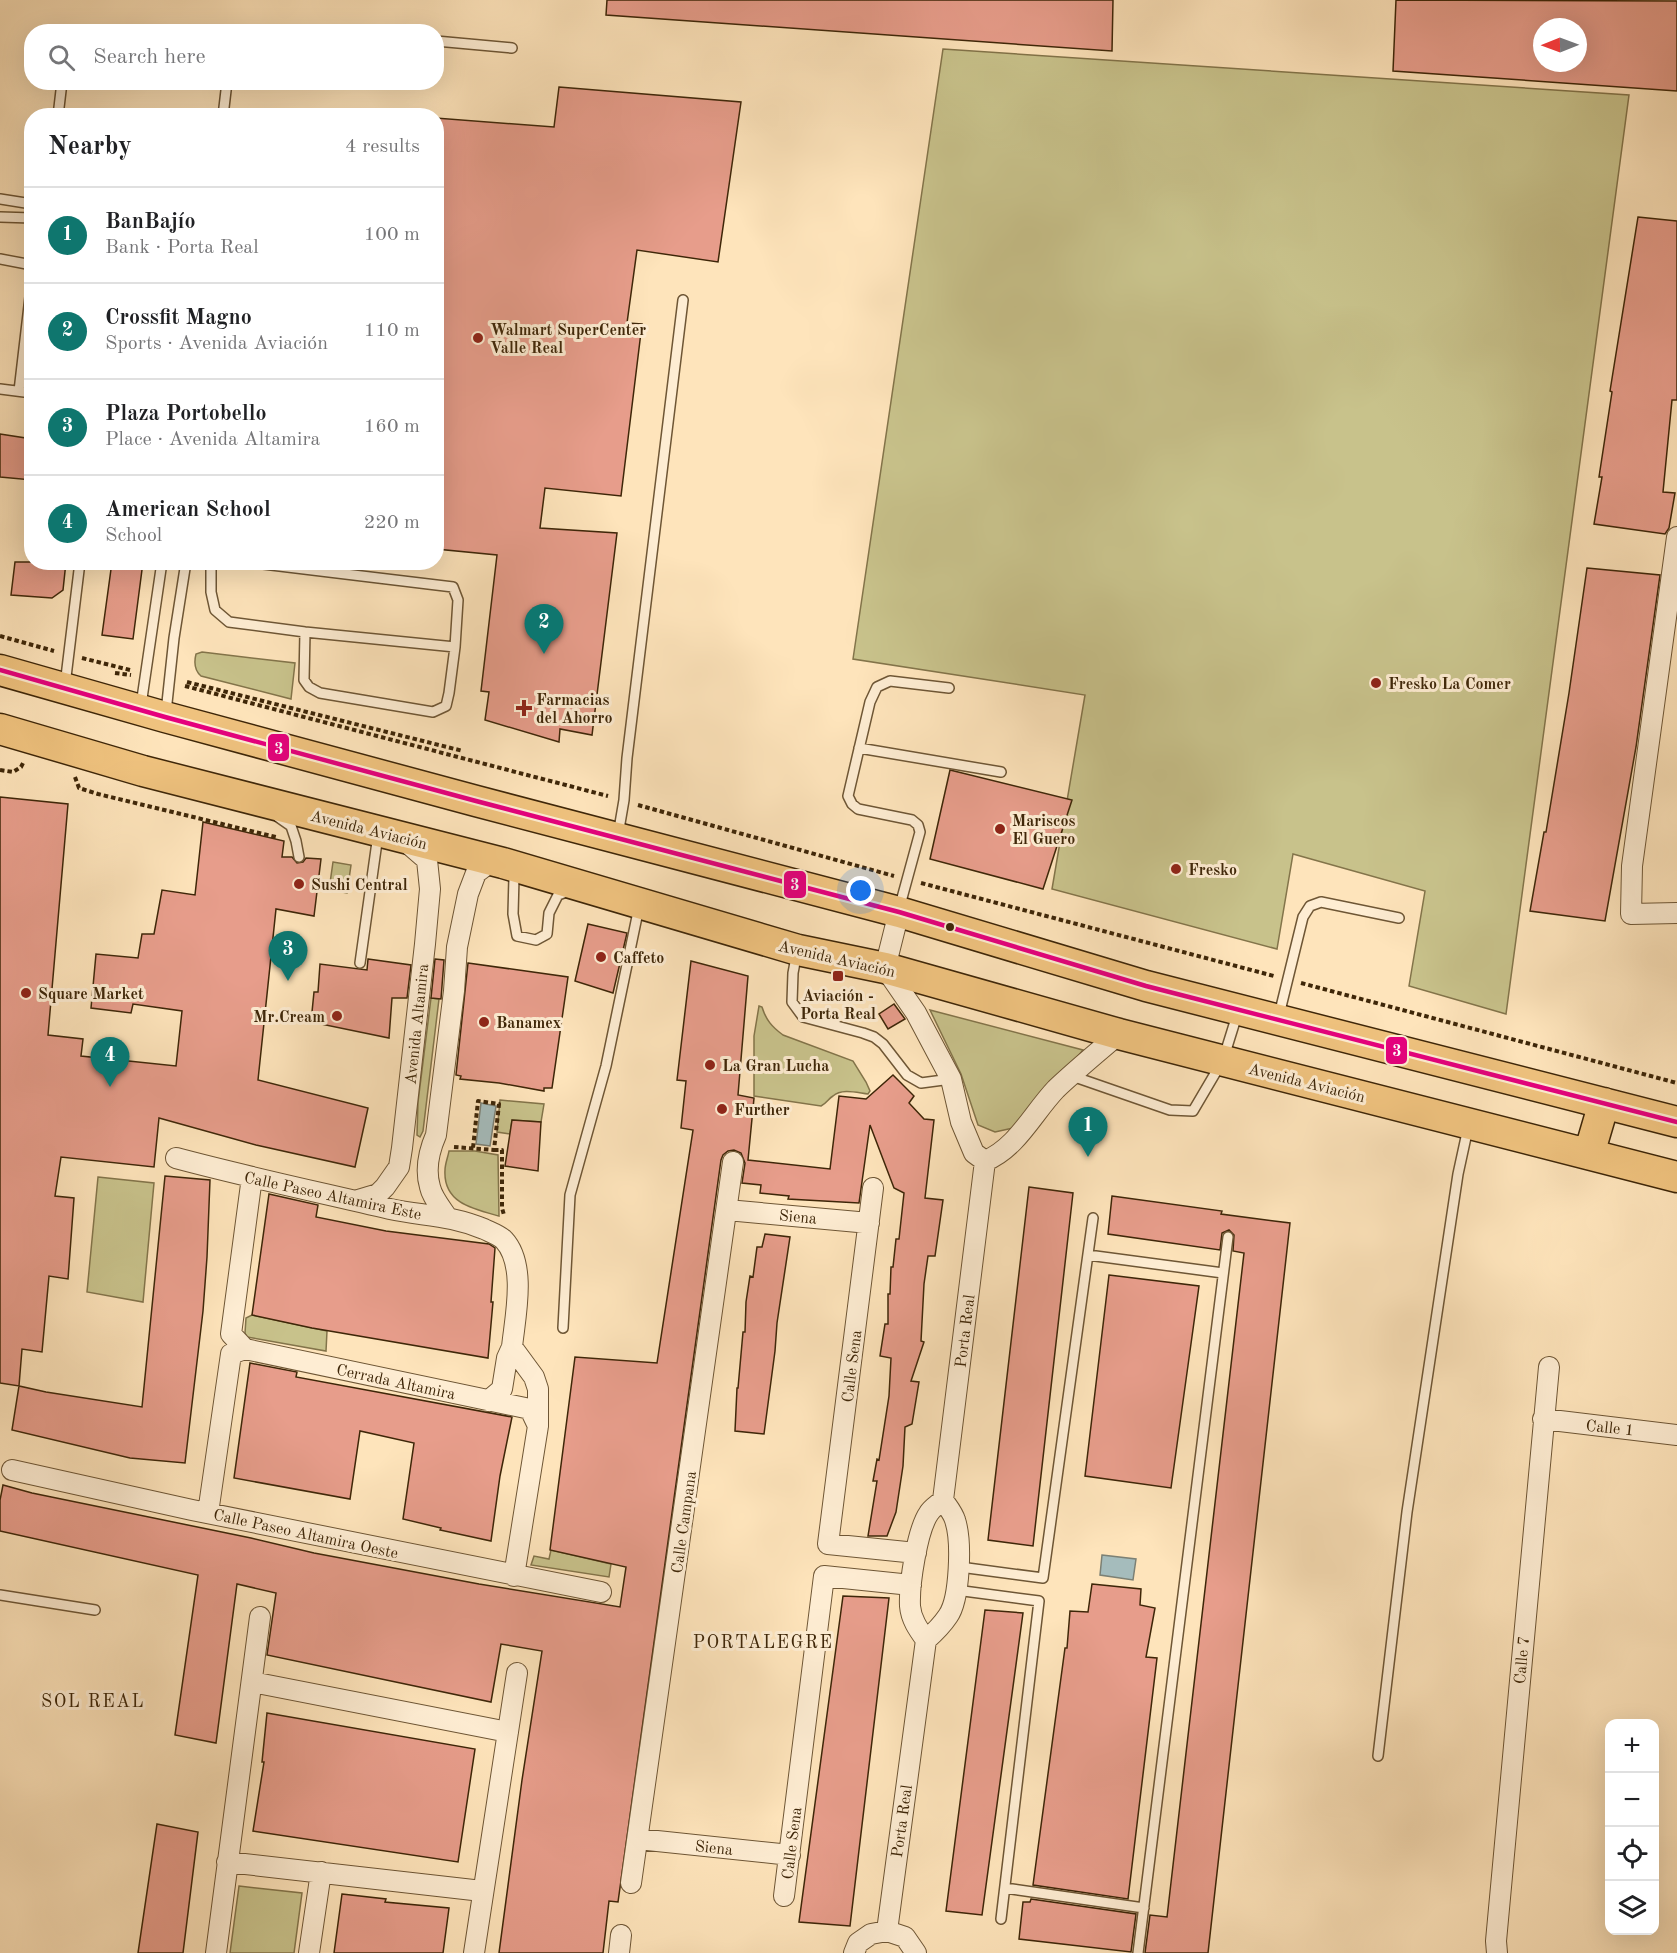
<!DOCTYPE html>
<meta charset="utf-8">
<style>
body{margin:0;font-family:"Old Standard TT",serif;background:#f6f6f6;color:#202124}
.controls{position:absolute;right:18px;bottom:18px;display:grid;overflow:hidden;border-radius:12px;box-shadow:0 6px 24px #0002}
.controls button{width:54px;height:54px;display:grid;place-items:center;padding:0;border:0;border-bottom:2px solid #e0e0e0;background:#fff;color:#202124;font:30px sans-serif}
.compass{position:absolute;left:1533px;top:18px;width:54px;height:54px;border-radius:50%;background:#fff;box-shadow:0 6px 24px #0002;rotate:269deg}
.you{position:absolute;left:861px;top:891px;width:21px;height:21px;margin:-15px;border:4px solid #fff;border-radius:50%;background:#1a73e8;box-shadow:0 0 0 9px #1a73e833}
.badge{display:grid;place-items:center;width:39px;height:39px;border-radius:50%;background:#0f766e;color:#fff;font-size:20px;font-weight:700}
.pin{position:absolute;translate:-50% -50px;filter:drop-shadow(0 2px 3px #0008)}
.pin::after{content:'';position:absolute;top:32px;width:21px;height:18px;background:inherit;clip-path:polygon(0 0,100% 0,50% 100%)}
.list{margin:0;padding:0;list-style:none}
h2{display:flex;justify-content:space-between;align-items:center;height:78px;margin:0;padding:0 24px;font-size:26px}
h2 small{font-size:20px;font-weight:400;color:#757577}
.list li{display:grid;grid-template-columns:39px 1fr auto;gap:18px;align-items:center;box-sizing:border-box;height:96px;padding:0 24px;border-top:2px solid #e0e0e0}
.list b{display:block;font-size:22px;white-space:nowrap}
.list p{margin:0;font-size:20px;white-space:nowrap;color:#757577}
.list em{font-size:20px;font-style:normal;color:#757577}
.icon{flex:none;width:33px;height:33px;fill:none;stroke:currentColor;stroke-width:2;stroke-linecap:round;stroke-linejoin:round}
.map{position:relative;flex:none;width:1677px;height:1953px;overflow:hidden}
.search{position:absolute;background:#fff;box-shadow:0 6px 24px #0002;left:24px;top:24px;width:420px;height:66px;display:flex;align-items:center;gap:15px;box-sizing:border-box;padding:0 21px;border-radius:24px;color:#757577;font-size:22px}
.panel{position:absolute;background:#fff;box-shadow:0 6px 24px #0002;left:24px;top:108px;width:420px;height:462px;border-radius:24px}
.map>svg:first-child{display:block}
</style>
<div class="map">
<svg width="1677" height="1953" viewBox="0 0 1677 1953">
<rect width="100%" height="100%" fill="#fee4bb"/>
<filter id="stains"><feTurbulence type="fractalNoise" baseFrequency=".00333" numOctaves="4"/><feColorMatrix values="0 0 0 0 .2 0 0 0 0 .09 0 0 0 0 .02 0 0 0 .5 -.17"/></filter>
<radialGradient id="worn" r=".72"><stop offset=".6" stop-color="#630" stop-opacity="0"/><stop offset="1" stop-color="#630" stop-opacity=".3"/></radialGradient>
<path fill="#c8c28b" stroke="#83744a" stroke-width="1.5" d="M943,49l686,46 -123,919 -97,-28 16,-95 -132,-37 -16,95 -225,-60 33,-194 -232,-36z
M202,652l93,11 -4,36 -90,-23c-7,-6 -7,-14 -5,-22z
M333,862l18,3 -4,28 -18,-3z
M431,998l8,1 -16,132 -3,6 -3,-2 1,-33z
M759,1006l3,1c4,13 10,20 21,28l70,26 13,21 4,9 -2,3c-10,-1 -26,-6 -35,2 -5,3 -6,7 -12,10l-67,-10v-60z
M930,1010l153,40 -22,27 -48,51 -18,4 -17,-7 -17,-51z
M500,1100l44,4 -3,18 -29,-2 -2,14 -13,-2z
M449,1151h26l23,4 1,61c-26,-7 -56,-13 -54,-46 0,-6 3,-13 4,-19z
M98,1177l56,6 -11,119 -56,-10z
M252,1315l75,16 -1,20 -79,-14 -2,-4 1,-15z
M551,1550l60,14 -2,13 -78,-12 3,-9 15,3z
M239,1886l63,7 -8,60h-64z"/>
<path fill="#a5bcbc" stroke="#7c8074" stroke-width="1.5" d="M481,1103l15,3 -6,40 -14,-2z
M1102,1555l34,4 -3,21 -33,-5z"/>
<path fill="#e79d8b" stroke="#3e2608" stroke-width="1.5" fill-rule="evenodd" d="M607,0h506l-1,51 -506,-36z
M1396,0l281,1v90l-284,-20zM1542,27h36v36h-36z
M559,87l182,15 -23,160 -81,-12 -10,73 15,1 -21,172 -76,-8 -5,40 77,5 -25,202 -32,-6 -1,13 -74,-22 4,-28 -8,-1 16,-136 -61,-6v-431l118,9z
M1638,217l39,4v179h-5l-9,92 12,1 -6,35 -4,6 -71,-10 8,-47h-3l13,-85 -2,-1z
M0,434l32,5v41l-32,-3z
M15,562h51l-3,28 -11,8 -41,-3z
M112,562h31l-10,77 -31,-4z
M1587,568l73,7 -24,172 -31,174 -75,-10 14,-79h2l23,-139z
M950,770l122,30 -29,89 -113,-30z
M0,797l68,7 -20,231 35,4 -2,17 95,10 6,-55 -49,-7 -2,9 -40,-5 5,-54 42,4 4,-24h12l8,-44 33,5 8,-73 81,19 -2,16h10l5,6 6,-1 3,-4 15,1 -7,57 -38,-7 -18,171 110,28 -13,59 -99,-22 -97,-27 -5,49 -93,-10 -6,39 19,2 -6,81 -19,-3 -7,76 -20,-3 -3,37 -19,-3z
M588,924l39,9 -14,60 -38,-12z
M368,959l43,6 -4,33h-15l-3,40 -78,-16 3,-30h4l2,-28 47,6z
M435,959l9,1 -3,39 -10,-1z
M691,961l57,15 -10,119 16,3 -6,62 82,9 9,-73 27,3 27,-24 21,21 -5,7 15,16 10,1 -9,78 18,2 -8,56h-7l-4,28 -3,57 3,1 -13,39 8,1 -7,42 -7,3 -2,39 -7,46 -9,24h-19l9,-55h-4l4,-22 2,1 10,-64 2,-38 -11,-2 5,-32h3v-30h2l1,-27h2l3,-28h3l5,-46 -10,-5 -24,-63 -11,78 -71,-4 1,-3 -29,-3 1,-8 -19,-2 3,-20 -4,-10 -7,-3 -6,1 -5,4 -2,5 -103,742 -9,-1 -6,52h-104l23,-173 20,-129 -41,-7 -10,58 -224,-47 9,-62 -39,-9 -21,159 -41,-8 23,-160 -198,-44v-31l3,-15 29,8 219,45 63,15 165,31 141,23 6,-40 -76,-17 25,-193 82,6 36,-233 -12,-2 5,-47 -9,-1z
M468,963l100,14 -16,111h-8v3l-45,-8 -39,-4 1,-3 -5,-1z
M894,1004l11,15 -17,10 -9,-15z
M512,1120l29,2 -3,49 -33,-5z
M165,1176l45,4 -3,77 -4,54 -18,152 -55,-5 -118,-28 7,-44 27,6 96,15z
M1029,1187l44,6 -40,353 -45,-6z
M269,1194l49,11 -2,12 70,14 103,13 6,4 -4,54h2l-5,56 -176,-30 -60,-13z
M1112,1196l110,15 -1,3 69,9 -82,730h-63l5,-38 17,2 77,-664 -11,-2 1,-16 -5,-5 -7,3 -2,17 -112,-16z
M765,1234l25,3 -13,86 -2,28 -11,83 -29,-3 2,-43h1l5,-56h2l1,-30 4,-26 3,1 4,-30h5z
M1109,1275l90,11 -28,202 -86,-12z
M250,1363l47,9 -1,5 216,40 -12,59 -9,65 -51,-11 1,-2 -38,-9 11,-76 -54,-12 -10,68 -116,-21z
M1092,1584l49,5 -1,16 15,3 -9,49 11,1 -29,241 -95,-14 32,-237h2l3,-37 18,1z
M843,1596l46,2 -39,328 -51,-4z
M985,1610l38,3 -41,302 -36,-4z
M267,1713l208,36 -17,113 -205,-31 11,-69h-2z
M157,1824l41,8 -15,121h-45z
M342,1894l44,5 -1,3 64,6 -6,45h-109z
M1031,1899l105,15 -5,38 -112,-13 4,-37h7z"/>
<g fill="none" stroke-linecap="round" stroke-linejoin="round">
<defs>
<path id="lane" d="M436,41l76,7
M58,116l4,-34
M223,116l4,-34
M0,199l32,5
M0,217l32,1
M0,259l32,6
M0,389l32,4
M19,391l13,-111
M211,562v30l4,18 14,12 76,10 150,15 3,-47 -5,-13 -208,-25
M305,632l-1,48 5,7 11,6 113,19 13,-6 3,-13 6,-46
M65,685l15,-123
M141,705l21,-143
M166,712l8,-74 12,-76
M859,748l142,24
M278,817l13,9 5,15 3,16
M618,835l6,-35 3,-42 56,-458
M510,872l4,5 -1,37 4,22 19,4 11,-6 2,-21 9,-18 11,-4
M899,909l21,-77 -2,-7 -6,-5 -54,-11 -6,-5 -4,-8 22,-94 7,-15 13,-6 59,7
M797,952l-4,21 -1,29 11,15 60,16 11,4 9,7 24,31 14,8 30,-4
M360,963l17,-121 -6,-5
M1279,1015l24,-98 7,-11 11,-4 78,16
M1072,1076l98,34 23,1 30,-51 14,-45
M1088,1255l135,18
M563,1328l7,-133 36,-129 33,-159
M960,1567l83,11 50,-360
M956,1590l83,11 -38,318
M0,1595l95,15
M1378,1756l29,-244 51,-338 10,-46
M1005,1888l139,20
M1138,1953l90,-716"/>
<path id="street" d="M1677,537l-45,329 -1,48 46,-1
M899,912l-14,56 31,45 35,66 10,43 13,31 11,8
M176,1158c71,19 142,34 214,51 33,7 61,6 94,20 6,3 15,6 20,11 23,25 11,77 8,107l22,30 4,12v37l-24,150
M985,1161c32,-13 48,-48 71,-72 20,-19 42,-37 63,-55
M873,1188l-45,356 88,9
M358,1200l20,-6 7,-7 14,-20 3,-19 23,-204 5,-55 -3,-29 -22,-19
M727,1210l142,13
M447,1217c-6,-9 -15,-20 -17,-30 -5,-17 -1,-36 6,-52l18,-144 3,-44 11,-53 8,-21 16,-12
M245,1349l285,60 8,17
M488,1401l14,-12 5,-31 5,-11
M1543,1419l134,16
M12,1470l180,40 409,82
M208,1513l23,-159 14,-5 -14,-15 21,-157
M926,1640c8,-7 16,-15 22,-24 12,-17 14,-75 7,-96 -2,-7 -8,-14 -12,-20l42,-339
M252,1682l256,50
M638,1839l152,16
M227,1862l255,29
M631,1883l102,-721
M784,1896l40,-320 87,9
M887,1931l39,-291c-8,-11 -15,-21 -16,-34 -1,-21 7,-76 19,-93 3,-5 10,-9 14,-13
M216,1953l44,-336
M309,1953l12,-81
M474,1953l43,-280
M619,1953l2,-18
M854,1953l4,-10 13,-9 16,-3 18,6 11,16
M1497,1953l-1,-12 53,-574"/>
<path id="primary" d="M0,670l165,47 311,84 423,111 247,74 531,136
M0,729l143,42 360,92 295,87 87,18 234,66 558,143
M1589,1154l15,-51"/>
</defs>
<use href="#lane" stroke="#6e5635" stroke-width="12"/>
<use href="#street" stroke="#6e5635" stroke-width="22"/>
<use href="#primary" stroke="#3e2608" stroke-width="33"/>
<path stroke="#3e2608" stroke-width="4" stroke-dasharray="4.5 3" stroke-linecap="butt" d="M0,636l54,15
M82,658l48,12
M115,673l16,2
M187,682l276,69
M185,686l423,110
M0,770l13,2 8,-5 3,-6
M75,777l4,11 19,6 178,43
M638,805l256,71
M921,883l353,93
M1301,983l376,100
M454,1147l40,3 5,-46 -21,-3 -5,47
M494,1150h8v58l2,7"/>
<use href="#lane" stroke="#feedd3" stroke-width="9"/>
<use href="#street" stroke="#feedd3" stroke-width="20"/>
<use href="#primary" stroke="#efc27e" stroke-width="30"/>
<defs>
<path id="bus-1" d="M0,670l165,47 311,84 423,111 247,74 531,136"/>
</defs>
<use href="#bus-1" stroke="#feedd3" stroke-width="9"/>
<use href="#bus-1" stroke="#e5007d" stroke-width="4.5"/>
</g>
<g fill="#8f2418" stroke="#feedd3" stroke-width="2">
<circle cx="478" cy="338" r="6"/>
<circle cx="1376" cy="683" r="6"/>
<path d="M521 699h6v6h6v6h-6v6h-6v-6h-6v-6h6z"/>
<circle cx="1000" cy="829" r="6"/>
<circle cx="1176" cy="869" r="6"/>
<circle cx="299" cy="884" r="6"/>
<circle cx="601" cy="957" r="6"/>
<rect x="832" y="970" width="12" height="12" rx="3"/>
<circle cx="26" cy="993" r="6"/>
<circle cx="337" cy="1016" r="6"/>
<circle cx="484" cy="1022" r="6"/>
<circle cx="710" cy="1065" r="6"/>
<circle cx="722" cy="1109" r="6"/>
</g>
<circle fill="#3e2608" stroke="#feedd3" stroke-width="2" cx="950" cy="927" r="5"/>
<g text-anchor="middle" stroke-width="6" stroke-linejoin="round" paint-order="stroke">
<g font-size="16" font-weight="bold" fill="#3e2608" stroke="#feedd3" text-anchor="start">
<text x="490" y="335">Walmart SuperCenter<tspan x="490" dy="18">Valle Real</tspan></text>
<text x="1388" y="689">Fresko La Comer</text>
<text x="536" y="705">Farmacias<tspan x="536" dy="18">del Ahorro</tspan></text>
<text x="1012" y="826">Mariscos<tspan x="1012" dy="18">El Guero</tspan></text>
<text x="1188" y="875">Fresko</text>
<text x="311" y="890">Sushi Central</text>
<text x="613" y="963">Caffeto</text>
<text x="38" y="999">Square Market</text>
<text x="838" y="1001" text-anchor="middle">Aviación -<tspan x="838" dy="18">Porta Real</tspan></text>
<text x="325" y="1022" text-anchor="end">Mr.Cream</text>
<text x="496" y="1028">Banamex</text>
<text x="722" y="1071">La Gran Lucha</text>
<text x="734" y="1115">Further</text>
</g>
<g font-size="16" fill="#3e2608" stroke="#feedd3">
<text transform="translate(369 829) rotate(14)" y="6">Avenida Aviación</text>
<text transform="translate(837 958) rotate(13)" y="6">Avenida Aviación</text>
<text transform="translate(416 1024) rotate(-84)" y="6">Avenida Altamira</text>
<text transform="translate(1307 1082) rotate(14)" y="6">Avenida Aviación</text>
<text transform="translate(333 1195) rotate(12)" y="6">Calle Paseo Altamira Este</text>
<text transform="translate(798 1216) rotate(5)" y="6">Siena</text>
<text transform="translate(964 1331) rotate(-83)" y="6">Porta Real</text>
<text transform="translate(851 1366) rotate(-83)" y="6">Calle Sena</text>
<text transform="translate(396 1381) rotate(12)" y="6">Cerrada Altamira</text>
<text transform="translate(1610 1427) rotate(6)" y="6">Calle 1</text>
<text transform="translate(683 1522) rotate(-82)" y="6">Calle Campana</text>
<text transform="translate(306 1533) rotate(12)" y="6">Calle Paseo Altamira Oeste</text>
<text transform="translate(1521 1660) rotate(-85)" y="6">Calle 7</text>
<text transform="translate(901 1821) rotate(-82)" y="6">Porta Real</text>
<text transform="translate(791 1843) rotate(-83)" y="6">Calle Sena</text>
<text transform="translate(714 1847) rotate(6)" y="6">Siena</text>
</g>
<g font-size="18" letter-spacing="1.5" fill="#3e2608" stroke="#feedd3">
<text x="763" y="1648">PORTALEGRE</text>
<text x="93" y="1707">SOL REAL</text>
</g>
</g>
<g stroke="#feedd3" stroke-width="2">
<rect x="267" y="733" width="23" height="29" rx="6" fill="#e5007d"/>
<rect x="783" y="870" width="24" height="29" rx="6" fill="#e5007d"/>
<rect x="1385" y="1036" width="23" height="29" rx="6" fill="#e5007d"/>
</g>
<g font-size="16" text-anchor="middle" font-weight="bold" fill="#fff">
<text x="279" y="754">3</text>
<text x="795" y="890">3</text>
<text x="1397" y="1056">3</text>
</g>
<rect width="100%" height="100%" filter="url(#stains)"/>
<rect width="100%" height="100%" fill="url(#worn)"/>
</svg>
<div class="controls">
<button>+</button>
<button>−</button>
<button><svg class="icon" aria-label="locate" viewBox="0 0 24 24"><circle cx="12" cy="12" r="6"/><path d="M12 2v4M12 18v4M2 12h4M18 12h4"/></svg></button>
<button><svg class="icon" aria-label="layers" viewBox="0 0 24 24"><path d="M12 4l9 5-9 5-9-5zM3 14l9 5 9-5"/></svg></button>
</div>
<svg class="compass" viewBox="-18 -18 36 36"><path d="M0-13l5 13h-10z" fill="#e53935"/><path d="M0 13l5-13h-10z" fill="#757577"/></svg>
<div class="you"></div>
<div class="pin badge" style="left:1088px;top:1157px">1</div>
<div class="pin badge" style="left:544px;top:654px">2</div>
<div class="pin badge" style="left:288px;top:981px">3</div>
<div class="pin badge" style="left:110px;top:1087px">4</div>
<div class="search"><svg class="icon" aria-label="search" viewBox="0 0 24 24"><circle cx="10" cy="10" r="6"/><path d="M15 15l6 6"/></svg>Search here</div>
<section class="panel">
<h2>Nearby<small>4 results</small></h2>
<ul class="list">
<li><span class="badge">1</span><div><b>BanBajío</b><p>Bank · Porta Real</p></div><em>100 m</em></li>
<li><span class="badge">2</span><div><b>Crossfit Magno</b><p>Sports · Avenida Aviación</p></div><em>110 m</em></li>
<li><span class="badge">3</span><div><b>Plaza Portobello</b><p>Place · Avenida Altamira</p></div><em>160 m</em></li>
<li><span class="badge">4</span><div><b>American School</b><p>School</p></div><em>220 m</em></li>
</ul>
</section>
</div>
